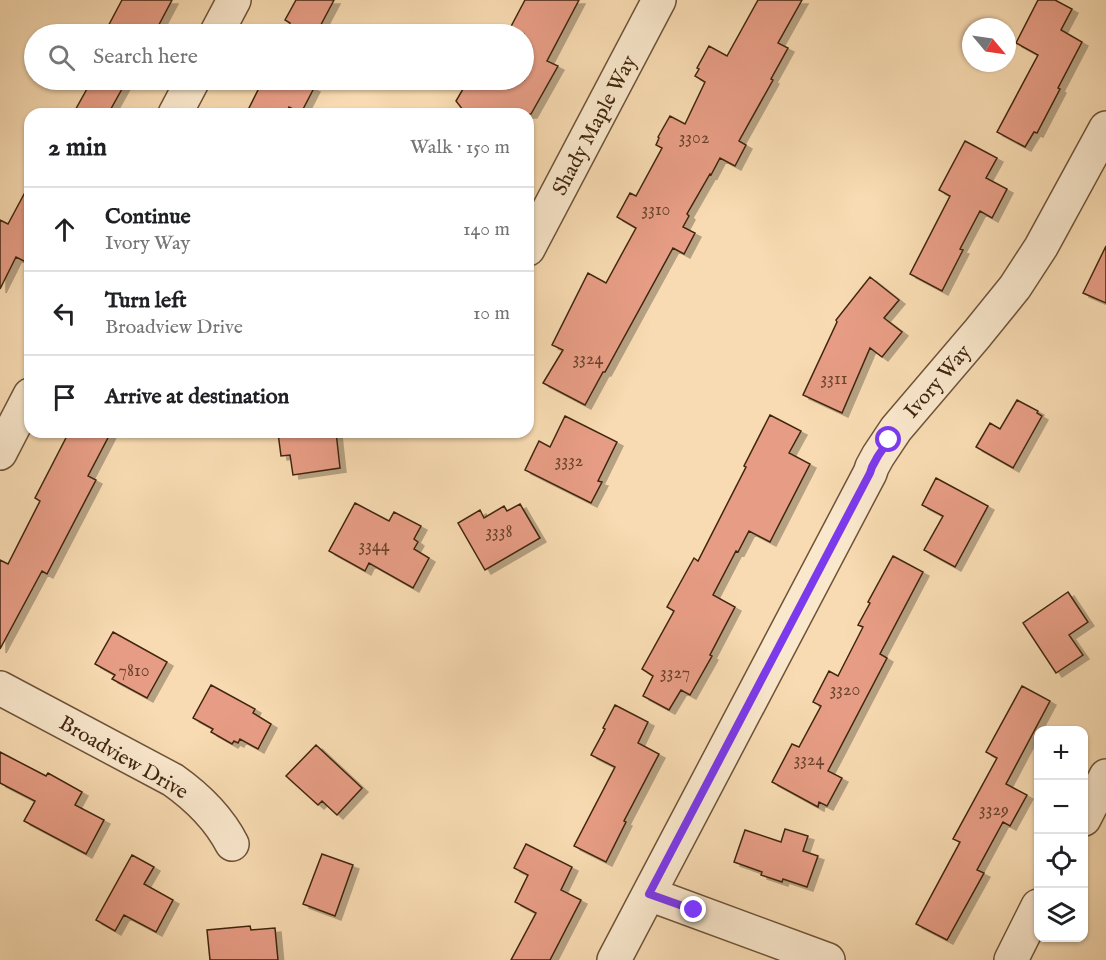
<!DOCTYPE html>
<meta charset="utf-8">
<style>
body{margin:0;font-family:"IM FELL English",serif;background:#f2f2f2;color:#202124}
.controls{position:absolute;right:18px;bottom:18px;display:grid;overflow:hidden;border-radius:12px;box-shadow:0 2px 4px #0004}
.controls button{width:54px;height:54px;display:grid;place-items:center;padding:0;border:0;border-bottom:2px solid #e0e0e0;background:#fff;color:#202124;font:30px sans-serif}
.compass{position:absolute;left:962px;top:18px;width:54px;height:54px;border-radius:50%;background:#fff;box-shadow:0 2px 4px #0004;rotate:119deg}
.stop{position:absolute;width:18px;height:18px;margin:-14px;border:4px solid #7c3aed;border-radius:50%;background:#fff}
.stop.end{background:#7c3aed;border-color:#fff;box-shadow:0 2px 6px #0008}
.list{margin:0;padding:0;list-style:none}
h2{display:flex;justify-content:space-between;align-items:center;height:78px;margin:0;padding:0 24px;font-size:26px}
h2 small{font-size:20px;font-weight:400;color:#757577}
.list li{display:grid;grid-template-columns:39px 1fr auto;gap:18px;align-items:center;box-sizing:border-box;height:84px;padding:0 24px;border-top:2px solid #e0e0e0}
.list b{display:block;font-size:22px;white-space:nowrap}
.list p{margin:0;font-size:20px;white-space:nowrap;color:#757577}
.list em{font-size:20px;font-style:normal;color:#757577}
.icon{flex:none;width:33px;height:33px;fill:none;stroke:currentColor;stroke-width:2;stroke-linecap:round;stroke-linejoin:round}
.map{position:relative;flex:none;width:1106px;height:960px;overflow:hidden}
.search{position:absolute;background:#fff;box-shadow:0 2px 4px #0004;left:24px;top:24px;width:510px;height:66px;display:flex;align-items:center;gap:15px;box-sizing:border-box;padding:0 21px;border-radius:33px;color:#757577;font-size:22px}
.panel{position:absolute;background:#fff;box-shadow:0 2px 4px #0004;left:24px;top:108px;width:510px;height:330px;border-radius:18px}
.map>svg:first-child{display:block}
</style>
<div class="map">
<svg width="1106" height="960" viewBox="0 0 1106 960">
<defs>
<filter id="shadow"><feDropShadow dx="6" dy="4" stdDeviation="0" flood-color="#0004"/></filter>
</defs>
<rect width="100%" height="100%" fill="#f8dbb2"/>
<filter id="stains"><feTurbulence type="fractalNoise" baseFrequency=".00333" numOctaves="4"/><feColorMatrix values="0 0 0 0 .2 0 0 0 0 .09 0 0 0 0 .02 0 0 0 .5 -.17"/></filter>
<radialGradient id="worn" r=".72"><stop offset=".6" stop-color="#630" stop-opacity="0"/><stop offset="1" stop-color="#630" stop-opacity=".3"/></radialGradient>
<path fill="#e79d85" stroke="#402610" stroke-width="1.5" filter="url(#shadow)" d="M122,0h50l-18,34h-50z
M296,0h38l-18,34h-32l6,-11 -5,-3z
M525,0h54l-32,61 11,5 -27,48h-65l-10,-13 7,-12h6l5,-9h50v-46h-17z
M758,0h44l-24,43 10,5 -17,31 2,1 -34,61 7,4 -11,21 -15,-8 -9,17 -1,-1 -23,40 2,2 -6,11 12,6 -11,21 -11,-6 -68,124h-2l-18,33 -42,-22 20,-33 -11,-5 36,-72 18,10 30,-55 -19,-11 13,-24 6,3 26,-48 -6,-3 3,-7 -1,-1 12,-21 15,8 20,-42 -10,-6 4,-7 -2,-1 12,-22 18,10z
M1038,0h17l17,9 -11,21 21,12 -24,46 2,1 -23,44 -3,-1 -9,15 -28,-15 41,-77 -22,-12z
M92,80h35l-19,34h-35z
M263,80h32l19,8 -13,25 -12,-6 -3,7h-40z
M965,141l32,17 -11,20 21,11 -15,29 -12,-7 -20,38 3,1 -21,41 -32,-17 40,-78 -11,-6z
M30,183v81l-14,-7 -16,32v-69l8,4z
M1106,246v57l-23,-10z
M870,277l29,23 -15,18 18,14 -20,25 -12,-9 -28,65 -39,-18 34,-73 -1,-2z
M1017,400l21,11 -1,2 5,3 -29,52 -37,-21 14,-24 10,6z
M770,415l31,16 -12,22 21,11 -40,78 -21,-11 -11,21 -2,-1 -23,44 22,12 -25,48 2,1 -22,39 -9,-5 -12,20 -26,-14 10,-20 -11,-7 32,-58 -7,-4 27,-49 4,3 48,-94 -2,-1z
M565,416l52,26 -19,39 4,1 -11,21 -66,-33 14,-29 11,6z
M69,432h42l-23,44 8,4 -49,94 -5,-3 -42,78v-89l8,4 32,-63 -5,-3z
M288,432h48l4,36 -47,7 -3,-20 -9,1 -3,-23z
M936,478l52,28 -33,61 -31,-17 19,-34 -21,-11z
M355,503l34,18 5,-9 27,14 -7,13 4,3 -4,7 15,9 -16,30 -44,-25 -4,8 -36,-20z
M520,504l20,34 -55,32 -27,-47 22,-13 4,8 20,-12 3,5z
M893,556l30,16 -43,82 7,4 -59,113 14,7 -15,28 -8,-4 -1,5 -46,-25 20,-38 7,3 22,-41 -8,-4 16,-31 9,5 25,-49 -5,-2 12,-22 -2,-1z
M1068,592l20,30 -19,13 14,20 -27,18 -33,-50z
M113,632l54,30 -20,36 -35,-19 3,-4 -20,-11z
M211,685l44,24 -2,4 18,11 -13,25 -18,-10 -2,4 -4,-2 -2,3 -21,-12 2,-3 -20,-11z
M1022,686l28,15 -44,83 21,11 -17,31 -7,-4 -26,48 7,3 -37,67 -31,-16 44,-82 -7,-3 44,-81 -11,-6z
M615,705l33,17 -10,21 21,11 -35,67 2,1 -20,40 -32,-16 41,-79 -24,-12 14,-26 -2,-1z
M316,745l46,43 -25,27 -15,-14 -4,4 -32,-29z
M0,752l46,24 2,-3 34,19 -7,13 29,15 -18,34 -62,-33 11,-20 -35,-18z
M785,829l23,7 -5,15 15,5 -11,31 -24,-8 -1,3 -21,-7 1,-3 -28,-10 11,-32 36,12z
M526,844l46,23 -11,23 20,10 -31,60h-39l25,-47 -21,-11 13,-27 -14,-7z
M322,854l31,11 -18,51 -32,-12z
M132,855l22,12 -10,17 29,16 -17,32 -32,-17 -9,16 -19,-11z
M250,926l1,4 24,-2 3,32h-68l-3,-30z"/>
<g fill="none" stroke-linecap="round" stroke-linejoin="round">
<defs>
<path id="minor" d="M216,34l18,-34
M175,114l18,-34
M528,249l131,-249
M0,453l30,-58
M0,688l173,92c24,17 45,37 59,64
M1084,819l22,-43
M649,894l179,66
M614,960l256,-487 2,-6 6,-11 18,-27 81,-95 38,-47 26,-40 65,-119
M1011,960l27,-54"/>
</defs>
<use href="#minor" stroke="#6e5338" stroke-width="36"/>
<use href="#minor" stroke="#fae8cd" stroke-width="33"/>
</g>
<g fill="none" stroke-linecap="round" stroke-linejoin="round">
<path stroke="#7c3aed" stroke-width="8" d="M694,910l-45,-16 221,-421 2,-6 6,-11 11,-16"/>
</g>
<g text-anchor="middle" stroke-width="4.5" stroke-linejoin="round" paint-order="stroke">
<g font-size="18" fill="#6a442d">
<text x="694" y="143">3302</text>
<text x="656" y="215">3310</text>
<text x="588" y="364">3324</text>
<text x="834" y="384">3311</text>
<text x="569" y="466">3332</text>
<text x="499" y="537">3338</text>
<text x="374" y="551">3344</text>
<text x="134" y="676">7810</text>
<text x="675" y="678">3327</text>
<text x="845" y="695">3320</text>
<text x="809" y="765">3324</text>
<text x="994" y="815">3329</text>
</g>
<g font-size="21" fill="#402610" stroke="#fae8cd">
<text transform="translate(594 125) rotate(-62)" y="7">Shady Maple Way</text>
<text transform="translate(937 381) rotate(-49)" y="7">Ivory Way</text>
<text transform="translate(124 757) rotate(30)" y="7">Broadview Drive</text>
</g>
</g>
<rect width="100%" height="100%" filter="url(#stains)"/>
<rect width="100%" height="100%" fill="url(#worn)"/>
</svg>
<div class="controls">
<button>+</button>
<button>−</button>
<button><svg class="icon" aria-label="locate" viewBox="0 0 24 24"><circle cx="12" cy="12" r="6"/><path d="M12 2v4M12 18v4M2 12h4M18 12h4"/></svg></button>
<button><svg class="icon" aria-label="layers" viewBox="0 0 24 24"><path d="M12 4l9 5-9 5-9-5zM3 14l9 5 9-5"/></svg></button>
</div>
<svg class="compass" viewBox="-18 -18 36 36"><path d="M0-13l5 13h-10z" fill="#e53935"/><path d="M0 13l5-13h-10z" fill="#757577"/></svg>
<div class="stop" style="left:889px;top:440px"></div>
<div class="stop end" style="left:694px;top:910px"></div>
<div class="search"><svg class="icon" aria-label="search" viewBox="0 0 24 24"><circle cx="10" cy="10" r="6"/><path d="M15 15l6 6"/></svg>Search here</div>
<section class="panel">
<h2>2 min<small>Walk · 150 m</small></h2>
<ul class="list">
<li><svg class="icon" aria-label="ahead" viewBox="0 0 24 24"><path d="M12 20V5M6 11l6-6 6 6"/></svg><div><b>Continue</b><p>Ivory Way</p></div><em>140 m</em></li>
<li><svg class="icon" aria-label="left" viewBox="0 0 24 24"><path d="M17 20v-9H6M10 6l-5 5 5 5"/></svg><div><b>Turn left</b><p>Broadview Drive</p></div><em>10 m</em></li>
<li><svg class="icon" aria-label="arrive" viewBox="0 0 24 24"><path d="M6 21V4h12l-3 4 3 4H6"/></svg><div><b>Arrive at destination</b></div></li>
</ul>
</section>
</div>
